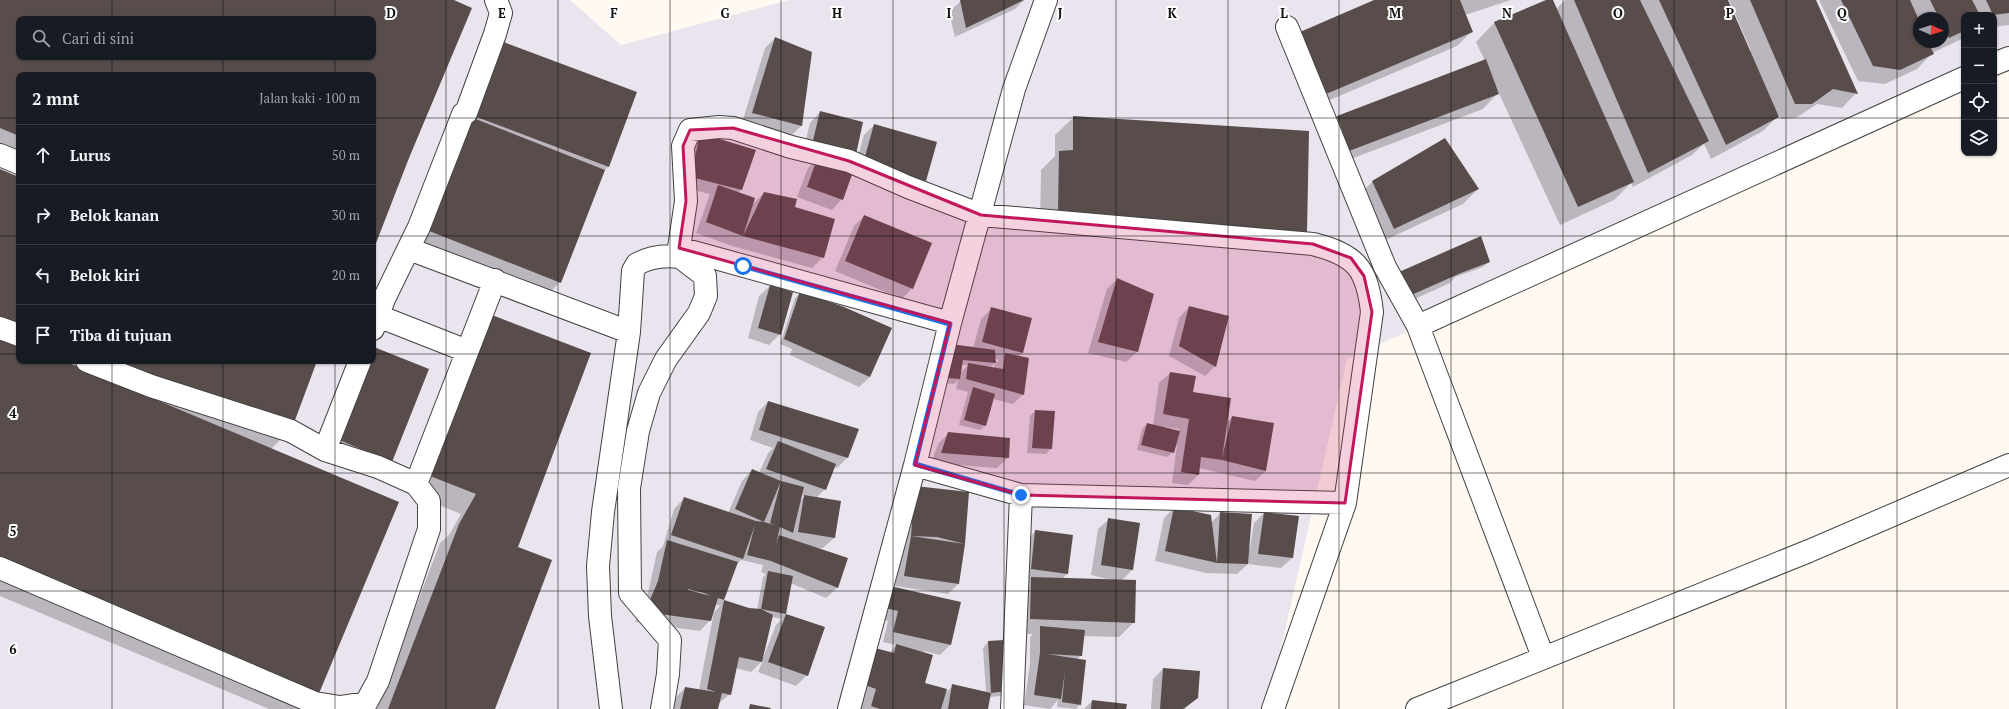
<!DOCTYPE html>
<html lang="id">
<meta charset="utf-8">
<style>
body{margin:0;font-family:"PT Serif",serif;background:#20242c;color:#f1f3f6}
.controls{position:absolute;right:12px;top:12px;display:grid;overflow:hidden;border-radius:8px;box-shadow:0 1px 3px #0004}
.controls button{width:36px;height:36px;display:grid;place-items:center;padding:0;border:0;border-bottom:1px solid #363941;background:#171b24;color:#f1f3f6;font:20px sans-serif}
.compass{position:absolute;left:1913px;top:12px;width:36px;height:36px;border-radius:50%;background:#171b24;box-shadow:0 1px 3px #0004;rotate:93deg}
.stop{position:absolute;width:12px;height:12px;margin:-9px;border:3px solid #1a73e8;border-radius:50%;background:#fff}
.stop.end{background:#1a73e8;border-color:#fff;box-shadow:0 1px 4px #0008}
.list{margin:0;padding:0;list-style:none}
h2{display:flex;justify-content:space-between;align-items:center;height:52px;margin:0;padding:0 16px;font-size:17px}
h2 small{font-size:13px;font-weight:400;color:#9ea1a6}
.list li{display:grid;grid-template-columns:26px 1fr auto;gap:12px;align-items:center;box-sizing:border-box;height:60px;padding:0 16px;border-top:1px solid #363941}
.list b{display:block;font-size:15px;white-space:nowrap}
.list em{font-size:13px;font-style:normal;color:#9ea1a6}
.icon{flex:none;width:22px;height:22px;fill:none;stroke:currentColor;stroke-width:2;stroke-linecap:round;stroke-linejoin:round}
.map{position:relative;flex:none;width:2009px;height:709px;overflow:hidden}
.search{position:absolute;background:#171b24;box-shadow:0 1px 3px #0004;left:16px;top:16px;width:360px;height:44px;display:flex;align-items:center;gap:10px;box-sizing:border-box;padding:0 14px;border-radius:8px;color:#9ea1a6;font-size:15px}
.panel{position:absolute;background:#171b24;box-shadow:0 1px 3px #0004;left:16px;top:72px;width:360px;height:292px;border-radius:8px}
.map>svg:first-child{display:block}
</style>
<div class="map">
<svg width="2009" height="709" viewBox="0 0 2009 709">
<rect width="100%" height="100%" fill="#fff9f2"/>
<path fill="#eae4ee" fill-rule="evenodd" d="M0,0h570l51,45 168,-45h1220v58l-15,7v-50h-30v64l-617,280 -80,350h-1267zM1919,18h24v24h-24zM19,19h354v38h-354zM19,75h354v286h-354z"/>
<path fill="#0003" fill-rule="evenodd" d="M0,0h451l-43,158 -35,90v-173h-354v87l-19,-8zM19,19h354v38h-354z
M962,0h62l-9,9 -60,28 -6,-25z
M1376,0h135l-46,15 7,16 -15,15 -146,62z
M1548,0h4l4,9 9,-9h161l23,52 2,-1 -22,-51h86l41,93 -14,15 -25,-4 -21,14 -15,1 -2,-4 -16,16 -52,28 -7,-15 -12,11 -59,32 -2,-4 -17,17 -54,25 -64,-138h-1l2,7 -14,15 -148,56 -13,-34 15,-14 148,-56 -9,-19 18,-19z
M1819,0h190v25l-15,2v-12h-30v23l-32,15 -15,16 -32,15 -27,-3zM1919,18h24v24h-24z
M775,38l26,88 -10,10 -49,-13 23,-75z
M506,44l129,48 -27,75 -5,5 -43,110 -18,19 -141,-55z
M820,112l34,58 10,-35 10,-10 62,17 -11,39 -10,10 -64,-18 -9,26 -10,11 -35,-13 11,-29 6,-6 -13,-3 9,-36z
M1074,117l232,114 -19,19 -247,-22 1,-58 14,-14v-21z
M700,134l41,55 -3,4 13,13 13,-13 30,15 29,49 -11,11 -80,-22 -36,-13 14,-39 -29,-7 9,-43z
M0,171l19,7v183h297l-26,69 -19,19 36,260h-38l-269,-113z
M1373,181l105,8 -15,15 -84,39 -21,-47z
M864,216l48,72 -10,11 -67,-28 19,-45z
M1489,262l-6,5 -28,10 -5,6 -51,23 -10,-23z
M1117,279l20,73 -11,10 -38,-9 19,-64z
M770,286l10,48 -11,11 -21,-7 11,-42z
M800,293l90,35 -20,49 -11,10 -69,-32 2,-6 -12,-5 15,-46z
M1189,307l26,59 -10,10 -36,-20 10,-38z
M991,309l31,44 -4,4 5,37 -10,10 -20,-5 -8,26 -5,5 -21,-5 9,-33 -12,-3 2,-9 -4,4 -12,-1 31,-35 8,-29zM995,358l4,2 -4,4zM995,363l-1,5h-4zM961,365h7l-8,8z
M474,334l43,213 -23,162h-117l63,-166 9,-8 12,-21 -48,-19z
M375,348l1,128 -53,-22 50,-93v-11z
M1170,373l56,50 7,-6 33,54 -11,10 -56,-13 -1,7 -10,10 -16,-2 5,-38 -9,12 -31,-7 5,-21 5,-5 6,1 6,-42zM1165,427l14,2v3l-15,-4z
M768,402l80,55 -11,11 -3,-1 -9,22 -9,9 18,40 -11,10h-10l33,10 -9,30 -11,10 -36,-15 -5,31 39,14 -17,47 -11,11 -38,-14 5,-12 -12,12 -16,-4 -5,26 -12,10 -1,5h-44l2,-11 10,-10 14,2 15,-78 6,-6 -5,-2 -5,16 -10,11 -65,-9 13,-29 9,-41 6,-6 11,-37 10,-11 44,15 14,-32 10,-11 7,3 9,-20 5,-5 -23,-8 8,-28zM801,495l4,1 -5,5zM741,560l22,5 -2,7 5,2 -3,3 -6,33 -8,-1 -26,-8 12,-35zM772,617l10,2 -6,6 -13,33h-1z
M1035,411l19,1 -3,36 -5,6 -19,-1 3,-37z
M949,433l59,25 -11,10 -66,-5 7,-19z
M968,493l-4,51 -6,40 -10,10 -53,-8 6,-39 4,-49z
M1174,508l37,15 9,-10 30,35 4,-25 10,-10 34,4 -6,41 -11,10 -33,-4 -11,10 -31,-1 -51,-12 9,-43z
M1109,519l23,51 -10,10 12,42 -15,15 -36,-1 -2,19 -4,5 3,44 -4,5 -19,-2 1,-7 -8,9 -26,-4 6,-41v-27l3,-3h-17l1,-42 12,-11 -8,-1 4,-39 11,-10 31,43 -4,4 48,2 -20,-5 7,-46z
M880,597l70,48 -10,10 -16,-4v33l20,10 9,-8 33,6 -3,-44 5,-6 18,49 -5,5 -12,1 -2,12h-127l2,-6 -11,-3 45,-55 -13,-3 5,-21 -13,-3z
M1163,669l34,28 -12,12h-34l2,-30z
M1092,701l33,8h-41z"/>
<path fill="#584d4b" fill-rule="evenodd" d="M0,0h454l18,8 -63,150 -36,93v-176h-354v61l-19,-8zM19,19h354v38h-354z
M960,0h64l-58,28z
M1374,0h86l13,32 -147,62 -26,-62z
M1546,0h7l81,182 -56,25 -84,-185z
M1574,0h66l69,141 -61,32z
M1659,0h69l51,117 -53,28z
M1750,0h66l42,94 -25,-5 -21,15h-17z
M1841,0h69l9,20v22h9l6,12 -34,16 -27,-4z
M1930,0h42l8,15h-16v16l-15,7 -6,-11v-9h-4z
M1986,0h23v13l-16,2z
M495,34l11,9 131,49 -28,75 -143,-54z
M775,37l37,15 -10,74 -50,-13z
M1486,59l13,35 -150,57 -12,-35z
M820,111l43,11 -8,37 -44,-10z
M463,114l142,56 -44,113 -142,-56z
M1073,116l236,15 -2,101 -249,-22 1,-59 14,-1z
M874,124l63,18 -11,39 -63,-17z
M700,133l56,17 -14,40 -51,-13z
M1445,138l34,51 -85,40 -22,-48z
M818,156l36,13 -11,31 -36,-13z
M0,169l19,8v150l-19,-7z
M718,185l37,13 -12,38 21,-44 33,7 -2,8 40,12 -11,39 -81,-22 -37,-14z
M864,215l68,28 -19,46 -68,-28z
M1481,236l9,26 -29,11 -52,23 -10,-24z
M1117,278l37,16 -16,58 -40,-10z
M770,285l23,7 -12,43 -23,-7z
M800,291l44,16 48,21 -22,49 -86,-38z
M1189,306l40,10 -13,51 -37,-21z
M991,307l41,11 -9,35 -41,-11z
M492,315l99,38 -73,194 34,13 -57,149h-107l71,-185 17,-30 -46,-18z
M0,334l19,8v19h45l335,141 -84,201 -315,-133z
M951,344l44,6 1,13 -33,-3 -3,19 -13,-1z
M374,347l55,22 -37,93 -55,-23 32,-78h4z
M1005,353l24,5 -5,37 -58,-16 2,-16 35,6z
M108,361h209l-26,70z
M1170,372l26,4 -3,16 38,6 -9,60 10,-42 42,7 -8,48 -44,-11 -21,-3 -2,18 -18,-3 8,-53 -26,-5z
M973,387l22,7 -9,32 -22,-6z
M768,401l91,28 -11,29 -89,-28z
M1035,410l20,1 -3,38 -20,-1z
M1147,423l33,8 -6,22 -33,-8z
M948,432l62,6 -1,20 -68,-5z
M778,441l58,23 -10,26 -60,-21z
M752,469l29,12 -17,41 11,3 -5,-2 11,-42 23,6 -11,46 -13,-6 -4,17 3,-9 69,23 -10,30 -67,-27 -24,-6 8,-30 -12,34 -72,-24 13,-38 72,24 8,1 -29,-13z
M915,486l54,6 -4,52 -28,-7 -26,-1z
M804,495l37,6 -6,37 -37,-6z
M1174,507l37,8 6,48 3,-51 32,2 -4,50 -31,-1 -52,-12z
M1264,512l35,4 -6,42 -35,-4z
M1108,518l32,5 -7,47 -32,-5z
M1035,530l38,5 -5,39 -37,-5z
M911,536l54,8 -6,40 -55,-8z
M667,540l71,22 -14,38 -6,-2 -7,23 -66,-9 13,-31zM688,589l16,4 7,3 -23,-6z
M768,571l25,5 -7,38 -25,-5z
M1031,577l105,3 -1,43 -105,-4z
M890,586l71,16 -10,43 -58,-13 5,-21 -13,-3z
M724,600l25,8 12,1 12,6 -11,47 -23,-5 -8,38 -9,-2 -4,16h-38l5,-22 31,5 -9,-3z
M786,614l39,13 -17,49 -40,-14z
M1040,626l45,4 -3,26 -35,-2 39,6 -5,45 -19,-3 3,-31 -4,28 -27,-4 6,-42z
M1004,640l3,51 -16,2 -3,16h-40l4,-25 39,9 -3,-52z
M896,644l37,11 -8,28 22,6 -6,20h-61l-9,-3 5,-17 -11,-4 10,-37 19,5z
M1163,668l37,3 -2,27 -15,11h-23z
M1092,700l35,4 -1,5h-35z
M750,704l21,4 -1,1h-21z"/>
<g fill="none" stroke-linecap="round" stroke-linejoin="round">
<defs>
<path id="minor" d="M1287,27l98,240 33,59 125,331
M1994,64l15,-6
M0,155l19,8
M679,248l271,75
M409,249l220,83
M378,316l89,35
M1418,326l546,-248
M0,328l19,7
M373,329l11,-30 35,-72 44,-113 3,-1 29,-79 6,-21 -5,-13
M87,361l64,25 140,45 34,19 35,-89
M915,465l106,30 324,8
M416,484l79,-204
M0,568l315,135 25,4 26,-4 12,-22 51,-152v-28l-13,-17 -38,-17 -53,-17
M611,709l-11,-93 -2,-50 5,-54 26,-180 4,-61 4,-7c13,-7 28,-9 43,-7
M662,709l6,-35 2,-34 -40,-47 -1,-105 9,-57 11,-38 17,-34 33,-46 7,-17 -1,-20 -25,-19 -1,-9 7,-47 -3,-55 7,-16 29,-3 14,1 58,19 58,14 59,26 73,28 332,29c43,11 54,24 59,68l-27,191 -72,206
M849,709l66,-244 35,-142 64,-234 32,-89
M1012,709l9,-214
M1417,709l392,-158 200,-86"/>
</defs>
<use href="#minor" stroke="#424242" stroke-width="24"/>
<use href="#minor" stroke="#fff" stroke-width="22"/>
</g>
<g fill="none" stroke-linecap="round" stroke-linejoin="round">
<path stroke="#1a73e8" stroke-width="5" d="M743,266l207,58 -35,140 106,31"/>
</g>
<path fill="#c2185b" fill-opacity="0.2" stroke="#c2185b" stroke-width="3" stroke-linejoin="round" d="M733,128l116,33 132,54 332,29 38,14 13,18 8,36 -27,191 -324,-8 -106,-30 35,-142 -271,-75 7,-47 -3,-55 7,-16z"/>
<path fill="none" stroke="#0f0f0f" stroke-width="1" stroke-opacity="0.55" d="M112,0v19M223,0v19M335,0v19M446,0v709M558,0v709M670,0v709M781,0v709M893,0v709M1004,0v709M1116,0v709M1228,0v709M1339,0v709M1451,0v709M1563,0v709M1674,0v709M1786,0v709M1897,0v709M112,57v18M223,57v18M335,57v18M0,118h19M373,118h1591M1994,118h15M0,236h19M373,236h1636M0,354h19M373,354h1636M112,361v348M223,361v348M335,361v348M0,473h2009M0,591h2009"/>
<g font-size="13" text-anchor="middle" font-weight="bold" fill="#0f0f0f" stroke="#fff" stroke-width="4" stroke-linejoin="round" paint-order="stroke">
<text x="391" y="18">D</text>
<text x="502" y="18">E</text>
<text x="614" y="18">F</text>
<text x="725" y="18">G</text>
<text x="837" y="18">H</text>
<text x="949" y="18">I</text>
<text x="1060" y="18">J</text>
<text x="1172" y="18">K</text>
<text x="1284" y="18">L</text>
<text x="1395" y="18">M</text>
<text x="1507" y="18">N</text>
<text x="1618" y="18">O</text>
<text x="1730" y="18">P</text>
<text x="1842" y="18">Q</text>
<text x="13" y="418">4</text>
<text x="13" y="536">5</text>
<text x="13" y="654">6</text>
</g>
</svg>
<div class="controls">
<button>+</button>
<button>−</button>
<button><svg class="icon" aria-label="locate" viewBox="0 0 24 24"><circle cx="12" cy="12" r="6"/><path d="M12 2v4M12 18v4M2 12h4M18 12h4"/></svg></button>
<button><svg class="icon" aria-label="layers" viewBox="0 0 24 24"><path d="M12 4l9 5-9 5-9-5zM3 14l9 5 9-5"/></svg></button>
</div>
<svg class="compass" viewBox="-18 -18 36 36"><path d="M0-13l5 13h-10z" fill="#e53935"/><path d="M0 13l5-13h-10z" fill="#9ea1a6"/></svg>
<div class="stop" style="left:743px;top:266px"></div>
<div class="stop end" style="left:1021px;top:495px"></div>
<div class="search"><svg class="icon" aria-label="search" viewBox="0 0 24 24"><circle cx="10" cy="10" r="6"/><path d="M15 15l6 6"/></svg>Cari di sini</div>
<section class="panel">
<h2>2 mnt<small>Jalan kaki · 100 m</small></h2>
<ul class="list">
<li><svg class="icon" aria-label="ahead" viewBox="0 0 24 24"><path d="M12 20V5M6 11l6-6 6 6"/></svg><div><b>Lurus</b></div><em>50 m</em></li>
<li><svg class="icon" aria-label="right" viewBox="0 0 24 24"><path d="M7 20v-9h11M14 6l5 5-5 5"/></svg><div><b>Belok kanan</b></div><em>30 m</em></li>
<li><svg class="icon" aria-label="left" viewBox="0 0 24 24"><path d="M17 20v-9H6M10 6l-5 5 5 5"/></svg><div><b>Belok kiri</b></div><em>20 m</em></li>
<li><svg class="icon" aria-label="arrive" viewBox="0 0 24 24"><path d="M6 21V4h12l-3 4 3 4H6"/></svg><div><b>Tiba di tujuan</b></div></li>
</ul>
</section>
</div>
